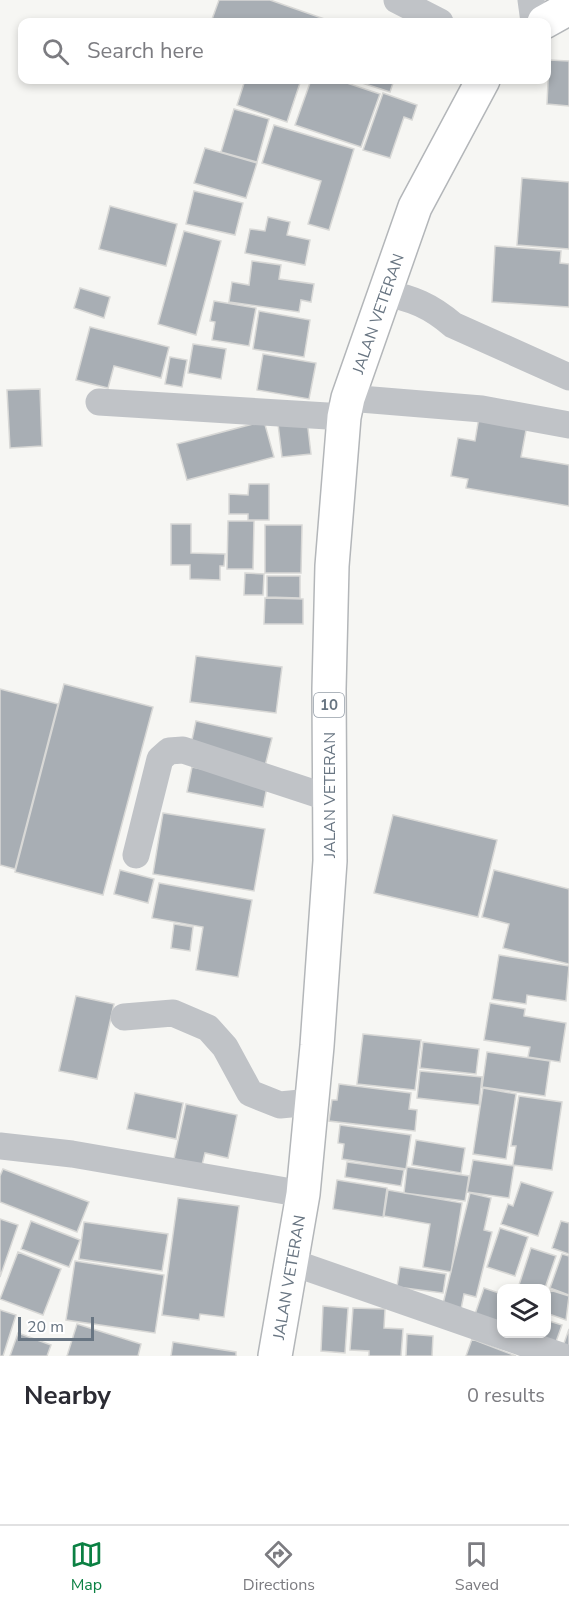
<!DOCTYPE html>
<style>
body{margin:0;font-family:"Nunito Sans",sans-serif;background:#f2f2f3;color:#2b2b33}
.controls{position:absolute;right:18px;bottom:18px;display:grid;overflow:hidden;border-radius:12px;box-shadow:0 3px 9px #0003}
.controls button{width:54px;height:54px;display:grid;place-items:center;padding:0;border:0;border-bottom:2px solid #e1e1e2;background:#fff;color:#2b2b33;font:30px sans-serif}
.scale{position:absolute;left:18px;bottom:15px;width:76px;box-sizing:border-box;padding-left:6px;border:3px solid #687582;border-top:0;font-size:16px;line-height:21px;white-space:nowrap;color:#687582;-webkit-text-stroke:4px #fff;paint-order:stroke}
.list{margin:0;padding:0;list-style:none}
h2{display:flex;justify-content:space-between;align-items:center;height:78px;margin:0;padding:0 24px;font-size:26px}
h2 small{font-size:20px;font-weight:400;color:#7c7c81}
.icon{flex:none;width:33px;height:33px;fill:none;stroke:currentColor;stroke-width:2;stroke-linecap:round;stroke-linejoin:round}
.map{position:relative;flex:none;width:569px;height:1356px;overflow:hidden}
.search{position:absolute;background:#fff;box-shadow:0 3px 9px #0003;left:18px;right:18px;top:18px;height:66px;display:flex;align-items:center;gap:15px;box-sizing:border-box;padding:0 21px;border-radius:12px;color:#7c7c81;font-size:22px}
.sheet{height:168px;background:#fff}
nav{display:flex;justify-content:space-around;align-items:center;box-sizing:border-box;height:84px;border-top:2px solid #e1e1e2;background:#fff;font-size:16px;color:#7c7c81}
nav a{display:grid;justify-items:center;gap:3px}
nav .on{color:#0b8043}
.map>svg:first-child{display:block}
</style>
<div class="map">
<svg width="569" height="1356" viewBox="0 0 569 1356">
<rect width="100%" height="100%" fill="#f6f6f3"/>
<path fill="#a8aeb4" stroke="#d8d8d6" stroke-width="1.5" d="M219,0h51l63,22h-122z
M549,60l20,1v45l-22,-2z
M245,80h56l-14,42 -50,-17z
M311,80h27l42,14 -19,53 -66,-22z
M360,80h34l-4,12 -31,-10z
M383,93l34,12 -5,15 -8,-3 -14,41 -27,-8z
M234,109l35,10 -12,43 -36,-10z
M274,125l80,24 -25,81 -21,-6 13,-43 -59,-18z
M205,148l52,15 -11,35 -52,-15z
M522,178l47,4v67l-52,-4z
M194,191l49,12 -8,32 -49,-11z
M110,206l67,18 -11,42 -67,-17z
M268,217l22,5 -3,13 23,5 -5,25 -60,-12 5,-24 15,2z
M184,231l37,10 -25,94 -38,-11z
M495,246l66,5 -1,12 9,1v43l-77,-5z
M252,261l29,4 -2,14 35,5 -3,18 -10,-2 -2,12 -70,-10 3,-20 17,3z
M80,288l30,9 -6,21 -30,-10z
M214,301l42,7 -7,38 -37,-6 3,-18 -5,-1z
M259,311l51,9 -6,37 -51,-8z
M90,327l79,20 -8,31 -47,-12 -6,22 -32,-8z
M193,344l33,5 -5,30 -33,-6z
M263,354l53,9 -7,36 -52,-9z
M170,357l17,3 -5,27 -17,-3z
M40,389l2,57 -32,2 -3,-58z
M479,417l48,8 -6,32 48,8v41l-103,-18 2,-9 -17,-3 7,-38 17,3z
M307,420l4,34 -29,3 -4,-33z
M264,421l10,36 -87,23 -10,-36z
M249,484h20v36h-21v-6h-19v-20l19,1z
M228,521h26l-1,48h-26z
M171,524h20v29l34,1 -1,12h-4v14l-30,-1v-14h-19z
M265,525h37l-1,48h-36z
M245,573l19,1 -1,21h-19z
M267,576h33v22l-33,-1z
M265,598l38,1v25h-39z
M196,656l86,11 -6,46 -86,-11z
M64,684l89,23 -50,188 -88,-23z
M0,689l58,15 -43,165 -15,-4z
M196,721l76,17 -7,28 -75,-17z
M192,767l76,15 -5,25 -76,-15z
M163,813l102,16 -11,62 -101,-17z
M393,815l104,25 -19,77 -104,-24z
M120,870l34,9 -6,24 -34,-9z
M494,870l75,19v75l-66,-16 6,-24 -27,-7z
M159,883l93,17 -14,77 -42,-7 7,-43 -51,-9z
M174,924l19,3 -3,24 -19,-3z
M499,955l70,11 -3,35 -39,-6 -1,9 -34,-5z
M76,996l38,8 -17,75 -38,-8z
M490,1003l35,6 -1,7 42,7 -6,39 -32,-5 2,-10 -46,-7z
M363,1034l58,6 -6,50 -58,-6z
M423,1042l56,7 -3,25 -56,-6z
M487,1052l63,9 -5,35 -63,-9z
M420,1071l62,6 -3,28 -62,-7z
M339,1084l72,9 -2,16 8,1 -2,21 -86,-10 3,-21h5z
M483,1088l33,6 -10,65 -33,-5z
M135,1093l48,10 -7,36 -49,-10z
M519,1096l43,6 -10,68 -39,-5 3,-19h-5z
M186,1104l51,11 -9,43 -23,-5 -3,12 -28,-6z
M340,1125l71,10 -5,34 -64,-10 2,-15 -6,-1z
M416,1140l49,8 -4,25 -49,-8z
M473,1160l41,6 -5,32 -42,-6z
M347,1162l57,8 -3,16 -56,-9z
M407,1167l62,9 -4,25 -61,-8z
M3,1169l86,33 -12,30 -77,-30v-26z
M337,1180l50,8 -4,29 -50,-8z
M521,1182l32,10 -15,44 -37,-12 7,-20 5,2z
M388,1190l74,13 -11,69 -28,-5 7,-43 -46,-8z
M470,1193l21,5 -7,32 8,2 -16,65 -12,-3 -3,15 -18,-5z
M178,1198l61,8 -15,111 -24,-3 -1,6 -37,-5z
M0,1219l18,6 -18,52z
M31,1221l49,19 -11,27 -48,-18z
M561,1221l8,2v31l-17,-6z
M84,1222l84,12 -6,37 -83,-12z
M500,1228l28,9 -13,39 -28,-9z
M531,1248l25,8 -11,32h-27z
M18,1252l43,17 -18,46 -43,-16z
M562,1254l7,2v39l-19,-7z
M75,1261l89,14 -9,58 -89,-13z
M400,1267l46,7 -3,19 -46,-6z
M484,1288l18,6v22l-4,12 -25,-8z
M550,1290l19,6 -3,24 -20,-7z
M323,1306l25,2 -3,45 -24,-2z
M353,1308l32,1 -1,19 19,1 -2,27h-32v-5l-19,-1z
M0,1310l16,5 -13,41h-3z
M546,1320l16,5 -9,25 -20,-16h13z
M77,1324l64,20 -3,12h-71z
M569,1329v26l-8,-3z
M18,1333l33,12 -4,11h-37z
M407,1334l26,2 -1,20h-26z
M472,1339l44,17h-50z
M173,1342l63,10v4h-65z"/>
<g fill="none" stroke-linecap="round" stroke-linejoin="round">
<defs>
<g id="highway">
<path d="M544,22l25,-14"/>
<path id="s1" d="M275,1356l28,-162 14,-148 13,-185 -1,-172 3,-123 12,-149 4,-19 67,-191 68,-127"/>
</g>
</defs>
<use href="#highway" stroke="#b3b6b9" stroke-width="36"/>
<path stroke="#c0c3c7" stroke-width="27" d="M397,0l43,22
M531,0l3,22
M384,293c28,5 47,13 69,32l116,52
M348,398l134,11 87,16
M99,402l245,15
M136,855l24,-96 9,-8 14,-1 146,48
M124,1017l49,-4 35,15 17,19 25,46 30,12 31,-3
M0,1146l72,8 231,40
M291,1262l270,94"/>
<use href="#highway" stroke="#fff" stroke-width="33"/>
</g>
<g text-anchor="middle" stroke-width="6" stroke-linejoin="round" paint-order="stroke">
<rect fill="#fff" stroke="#959ea8" stroke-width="1.5" x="314" y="693" width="30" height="24" rx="4.5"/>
<g font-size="15" font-weight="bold" fill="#687582">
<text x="329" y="710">10</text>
</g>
<g font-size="16" fill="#687582" stroke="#fff">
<text dy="6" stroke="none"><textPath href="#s1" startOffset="1052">JALAN VETERAN</textPath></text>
<text transform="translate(329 795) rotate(-90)" y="6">JALAN VETERAN</text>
<text dy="6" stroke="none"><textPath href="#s1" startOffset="80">JALAN VETERAN</textPath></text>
</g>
</g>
</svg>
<div class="controls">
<button><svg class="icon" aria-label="layers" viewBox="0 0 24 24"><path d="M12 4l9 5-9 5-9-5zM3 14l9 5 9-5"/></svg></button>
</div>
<div class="scale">20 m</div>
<div class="search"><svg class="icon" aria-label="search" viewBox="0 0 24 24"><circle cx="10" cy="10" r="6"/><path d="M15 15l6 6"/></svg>Search here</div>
</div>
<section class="sheet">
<h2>Nearby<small>0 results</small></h2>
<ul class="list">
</ul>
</section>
<nav>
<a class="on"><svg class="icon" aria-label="map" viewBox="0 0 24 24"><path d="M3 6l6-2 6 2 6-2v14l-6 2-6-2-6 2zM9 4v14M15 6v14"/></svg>Map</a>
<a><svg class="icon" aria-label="directions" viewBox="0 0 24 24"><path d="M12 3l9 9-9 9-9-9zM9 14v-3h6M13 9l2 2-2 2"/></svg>Directions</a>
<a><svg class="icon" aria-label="saved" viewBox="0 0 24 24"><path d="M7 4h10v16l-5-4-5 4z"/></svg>Saved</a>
</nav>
